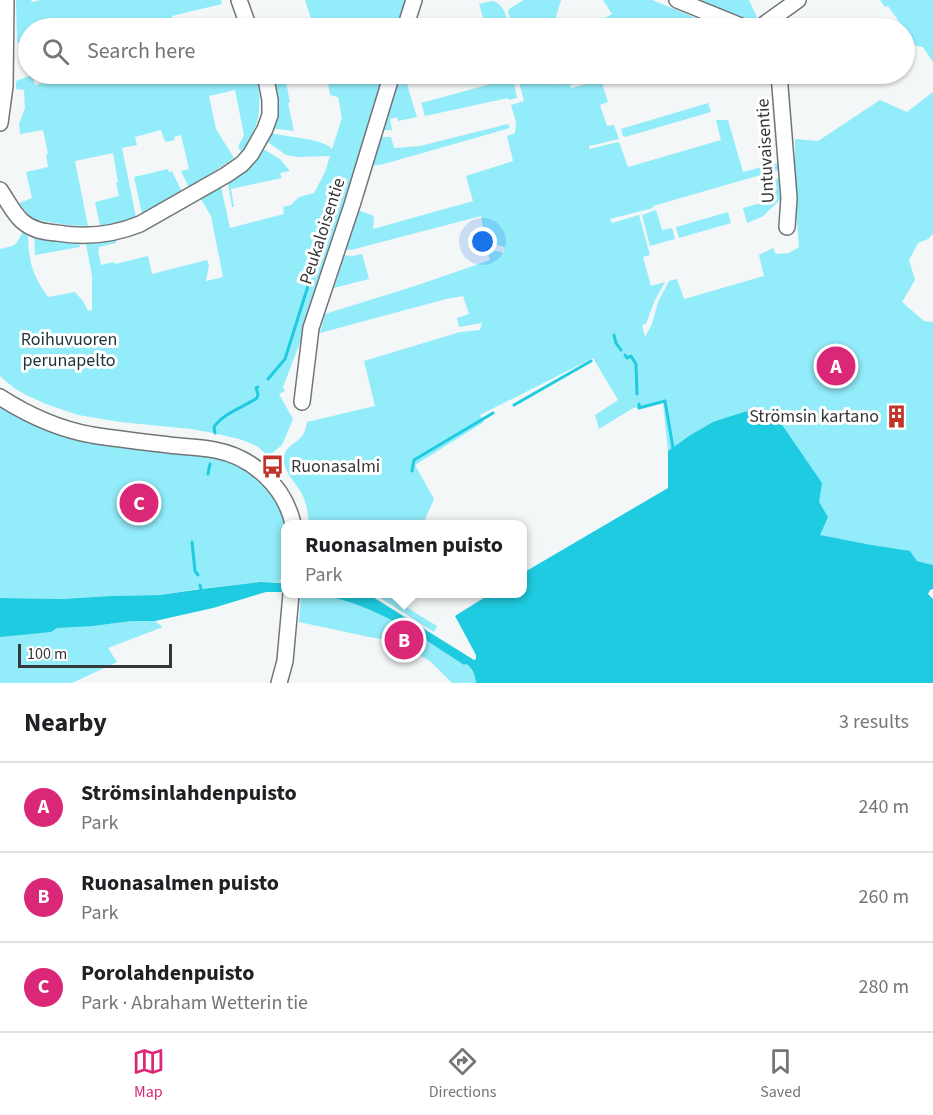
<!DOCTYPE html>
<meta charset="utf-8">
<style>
body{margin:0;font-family:"Source Sans 3",sans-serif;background:#f2f2f2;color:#202124}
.scale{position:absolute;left:18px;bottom:15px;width:154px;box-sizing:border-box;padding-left:6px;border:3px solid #363738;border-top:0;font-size:16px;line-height:21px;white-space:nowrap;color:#363738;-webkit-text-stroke:4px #fff;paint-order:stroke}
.you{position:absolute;left:483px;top:242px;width:21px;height:21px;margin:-15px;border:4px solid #fff;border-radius:50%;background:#1a73e8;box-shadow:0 0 0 9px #1a73e833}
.badge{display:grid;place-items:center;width:39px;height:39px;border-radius:50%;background:#db2777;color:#fff;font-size:20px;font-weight:700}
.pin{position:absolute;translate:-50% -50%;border:3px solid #fff;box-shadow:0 2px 6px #0006}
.popup{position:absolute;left:281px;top:520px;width:246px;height:78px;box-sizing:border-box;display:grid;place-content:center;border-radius:12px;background:#fff;filter:drop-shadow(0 2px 4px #0005);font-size:20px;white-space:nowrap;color:#757577}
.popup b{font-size:22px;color:#202124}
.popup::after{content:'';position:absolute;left:50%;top:100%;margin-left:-12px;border:12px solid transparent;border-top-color:#fff}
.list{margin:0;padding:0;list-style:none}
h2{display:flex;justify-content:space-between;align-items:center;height:78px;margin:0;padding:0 24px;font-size:26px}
h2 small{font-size:20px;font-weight:400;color:#757577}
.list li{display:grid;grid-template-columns:39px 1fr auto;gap:18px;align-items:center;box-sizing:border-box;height:90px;padding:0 24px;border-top:2px solid #e0e0e0}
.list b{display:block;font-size:22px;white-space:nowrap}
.list p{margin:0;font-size:20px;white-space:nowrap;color:#757577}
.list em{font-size:20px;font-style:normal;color:#757577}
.icon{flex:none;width:33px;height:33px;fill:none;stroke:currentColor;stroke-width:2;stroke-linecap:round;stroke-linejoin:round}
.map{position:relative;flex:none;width:933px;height:683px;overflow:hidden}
.search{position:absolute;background:#fff;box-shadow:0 2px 4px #0004;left:18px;right:18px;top:18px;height:66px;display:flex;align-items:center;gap:15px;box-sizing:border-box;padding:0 21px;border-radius:33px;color:#757577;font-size:22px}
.sheet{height:348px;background:#fff}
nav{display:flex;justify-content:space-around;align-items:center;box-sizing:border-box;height:84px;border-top:2px solid #e0e0e0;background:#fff;font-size:16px;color:#757577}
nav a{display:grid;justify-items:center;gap:3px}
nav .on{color:#db2777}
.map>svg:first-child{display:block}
</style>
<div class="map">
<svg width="933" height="683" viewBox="0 0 933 683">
<rect width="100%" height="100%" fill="#f4f7f8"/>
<path fill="#93ecfa" d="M16,0h15l1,2 8,-2h181l1,4 -50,12 2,12h-146v13l-11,2z
M305,0h103l-9,28h-85z
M524,0h37l-5,17 8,7 -1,4h-48l-7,-15 1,-4z
M603,0h49l69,28h-134l25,-14z
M700,0h49l8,17 -6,4h-7z
M880,0h53v62l-10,-15 -7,-1 -28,-40 -3,1z
M492,1c13,3 14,16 18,27h-24l-7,-24z
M57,74h198c9,27 5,56 -14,78l-3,-5 6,-12 -9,-45 -26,6 7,33 18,29 -45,30 -8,-17 8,-2 -8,-34 -7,2 1,3 -10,2 -4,-12 -26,7 2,8 -15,3 14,69 -14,4 -22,5 -5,-24 24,-6 -3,-13 2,-1 -5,-29 -38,8 13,65 -21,-1 -30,-5 -7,-3 -11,-14 13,-5 -6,-26 22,-5 -2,-13h2l-5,-24 -23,4 -1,-10 6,-16 -1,-18 -8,-1v-8l16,-6 3,10 23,-5z
M269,74h17l1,7 -1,1 4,20 -2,1 6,28 -25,-3z
M329,74h56l-82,261 -20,52 2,4 -6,3 14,25 -11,26 -11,9 -6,-1 -8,-7 -18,-7 -26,-6 -22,-4 -71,-7 -42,-7 -32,-11 -20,-9 -12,-7 -14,-12v-127c21,-4 15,-6 25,-21l3,2c0,28 3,44 20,67l27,-5 8,9 5,10 4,-1v-34l-7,-37 30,-4 1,8 -17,4v2l-1,1 3,15 13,-3 1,2 33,-8 4,18 55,-14 2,6 -3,15 17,-4 -12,-61 -12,-20 21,-14 10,46 54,-14 -1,-7 8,-2 8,-8 15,-4 11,-21 5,-16 -32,1 -12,-2 -21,-15 2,-8c16,5 56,6 65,17l10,-31 -4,-21 -8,-2 -3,-18z
M541,74h59l1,3 -31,8 1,3 30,-8 7,22 -8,3 7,21 7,-1 5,14 -30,7v3l30,-7 9,25 93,-27 -5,-20h12l15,52 35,-9v7l-125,36v2l-43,11 2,4 27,-8 11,40 -7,2 8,29 14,-4 -10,18 -9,24 -4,1 3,12 7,-13 6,-22 11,-21 8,-2 7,20 80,-23 -5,-21 14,-7 3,6 13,-1 10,-6 -4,-50v-58l23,2 62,-41 27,12 26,-20v142l-5,5 -10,4 -9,17 6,20 -13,22 22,19 9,1v243l-16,-4 -7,-10 -8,10 -82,-26 -131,-99 -21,15 -5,-48 -30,5 -34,21 -4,-14 23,-15 -25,-42 -113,57 4,7 -69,43 19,34 -11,25h-114c-1,-9 -2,-19 -6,-28 -6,-13 -24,-27 -18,-43 3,-8 13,-11 17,-17 3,-3 4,-9 5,-14l68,-16 -11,-45 96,-29 20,-2 2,-7 -23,4 -2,-9 12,-4 -6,-18 -17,3 -126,34 5,-19 90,-28 75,-26 -4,-12 18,5 1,-6 -19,-5 -5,-26 -130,34h-5l12,-40 16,6 -1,13 100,-28 -7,-25 47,-15 -6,-25 8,-3 1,-11 -5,-17 13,-4 -5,-19 15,-5 21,8 2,-6z
M513,78l4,20 -8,2 -1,-2 -83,18 -4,-13z
M407,84l10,33 -19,4 -1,-4 -7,2 2,11h-10l14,-45z
M708,103l3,9 -86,25 -2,-1 -2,-7z
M508,124l2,4 -126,36 -13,2 9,-29h11l3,11 26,-2z
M260,147l20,12 10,12 -10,2 2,5 -51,11 3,18h-2l-5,-29z
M168,169l1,3 3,-1 10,21 -40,22 -8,-37z
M779,178l1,22 -16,15v1l-17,7 -4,-15 24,-7 -5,-18 6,-1 3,8 6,-1 -2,-9z
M656,210l6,20 10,-2 3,11 -25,7 -8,-31z
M728,212l3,11 -52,15 -3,-11z
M34,233l44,6 2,8 -45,8z
M362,254l7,25 -35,9 10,-33 8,1z
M0,405l15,10 16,8 168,31 30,8 25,13 20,22 9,13 3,14 -1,30 -3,22 -3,6h-19l-63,7 -37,6 -49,1 -49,3 -62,-1z
M301,594c62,0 113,39 163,71l1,-1c8,5 10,10 11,19h-24l-21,-21 -33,-20 -29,-5 -70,-15z
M374,594h9l5,2 49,30 -3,6z
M132,621h23l8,6 -55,21 9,14 -45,21h-72v-61l93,4z"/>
<path fill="#1fcbe0" d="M750,410l26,6 46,67 -3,19 9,15 -8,18 51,10 39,6 7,10 16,4v24l-3,1 -2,4 5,5v84h-457c-1,-9 -3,-14 -10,-19l-2,1c-49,-32 -89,-61 -148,-71h52l106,66 2,-1v-4l-21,-39 35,-22h32l1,-21 145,-85v-37l21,-15 24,-14z
M260,582l25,1v9h-19l-53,16 -58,13h-23l-39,5 -36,2 -6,4 -51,5v-39l62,1 49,-3 49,-1 41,-6z"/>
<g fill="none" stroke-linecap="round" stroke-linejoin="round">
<path stroke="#1fcbe0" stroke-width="3" d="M614,335l2,8 5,7
M625,355l2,3 4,-2 5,8 1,30
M268,379l17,-20 23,-73
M639,404v4l26,-7 8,47
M514,405l77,-44
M215,433l-1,-6c8,-13 30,-20 43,-29l1,-4 -2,-6 2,-1
M412,471l2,-11 79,-47
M208,474l2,-10
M192,542l3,29 3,4
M200,585l1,4"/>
<defs>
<path id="minor" d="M239,0l10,28
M677,0l69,28
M405,28l9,-28
M759,28l39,-28
M779,74l10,124 -2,29
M0,123l5,-37 1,-86
M0,190c7,10 13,23 22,31 10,9 22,11 35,12 29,5 56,2 83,-9l86,-49 16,-11 9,-10 14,-25 5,-14v-15l-5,-26
M0,397c28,18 59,32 92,38 26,4 52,7 77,10 15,2 31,2 46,5 38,7 70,37 78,74
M302,402l9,-74 41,-123 40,-131
M279,683l6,-22 6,-67"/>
</defs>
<use href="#minor" stroke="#727576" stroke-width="18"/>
<use href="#minor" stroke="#fff" stroke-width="15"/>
</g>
<defs>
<symbol id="building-bare" viewBox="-9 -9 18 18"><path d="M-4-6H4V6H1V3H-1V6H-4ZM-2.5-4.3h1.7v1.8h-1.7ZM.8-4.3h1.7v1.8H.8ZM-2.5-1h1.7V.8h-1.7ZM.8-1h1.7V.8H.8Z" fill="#c1342a" stroke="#fff" stroke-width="2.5" paint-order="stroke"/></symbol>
<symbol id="bus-bare" viewBox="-9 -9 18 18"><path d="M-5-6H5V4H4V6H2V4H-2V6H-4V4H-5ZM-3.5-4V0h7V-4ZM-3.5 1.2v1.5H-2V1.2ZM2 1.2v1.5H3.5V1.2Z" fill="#c1342a" stroke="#fff" stroke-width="2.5" paint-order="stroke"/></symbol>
</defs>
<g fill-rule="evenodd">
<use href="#building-bare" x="880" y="400" width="33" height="33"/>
<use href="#bus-bare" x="256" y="450" width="33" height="33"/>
</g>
<g text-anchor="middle" stroke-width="6" stroke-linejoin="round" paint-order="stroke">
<g font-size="18" fill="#363738" stroke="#fff">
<text transform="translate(765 151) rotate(-93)" y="6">Untuvaisentie</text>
<text transform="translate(322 231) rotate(-72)" y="6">Peukaloisentie</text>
</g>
<g font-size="18" fill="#1c3539" stroke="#fff">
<text x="69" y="345">Roihuvuoren<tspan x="69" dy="21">perunapelto</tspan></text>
</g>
<g font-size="18" fill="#363738" stroke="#fff" text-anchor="end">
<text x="879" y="422">Strömsin kartano</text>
<text x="291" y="472" text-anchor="start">Ruonasalmi</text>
</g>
</g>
</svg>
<div class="scale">100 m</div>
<div class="you"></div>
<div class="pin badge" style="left:836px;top:366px">A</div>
<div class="pin badge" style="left:404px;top:640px">B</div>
<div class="popup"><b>Ruonasalmen puisto</b>Park</div>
<div class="pin badge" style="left:139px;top:503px">C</div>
<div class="search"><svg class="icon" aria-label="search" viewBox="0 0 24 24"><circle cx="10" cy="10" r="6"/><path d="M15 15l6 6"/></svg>Search here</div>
</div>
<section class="sheet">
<h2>Nearby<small>3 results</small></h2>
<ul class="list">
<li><span class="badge">A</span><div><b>Strömsinlahdenpuisto</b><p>Park</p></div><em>240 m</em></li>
<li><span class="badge">B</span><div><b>Ruonasalmen puisto</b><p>Park</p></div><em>260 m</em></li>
<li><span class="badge">C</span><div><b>Porolahdenpuisto</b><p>Park · Abraham Wetterin tie</p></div><em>280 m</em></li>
</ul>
</section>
<nav>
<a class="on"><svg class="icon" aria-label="map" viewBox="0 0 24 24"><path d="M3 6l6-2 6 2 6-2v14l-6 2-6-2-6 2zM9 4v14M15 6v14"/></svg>Map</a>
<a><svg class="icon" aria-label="directions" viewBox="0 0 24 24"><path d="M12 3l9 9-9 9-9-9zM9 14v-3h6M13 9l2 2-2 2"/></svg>Directions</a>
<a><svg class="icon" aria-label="saved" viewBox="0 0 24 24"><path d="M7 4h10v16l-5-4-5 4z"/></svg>Saved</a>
</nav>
